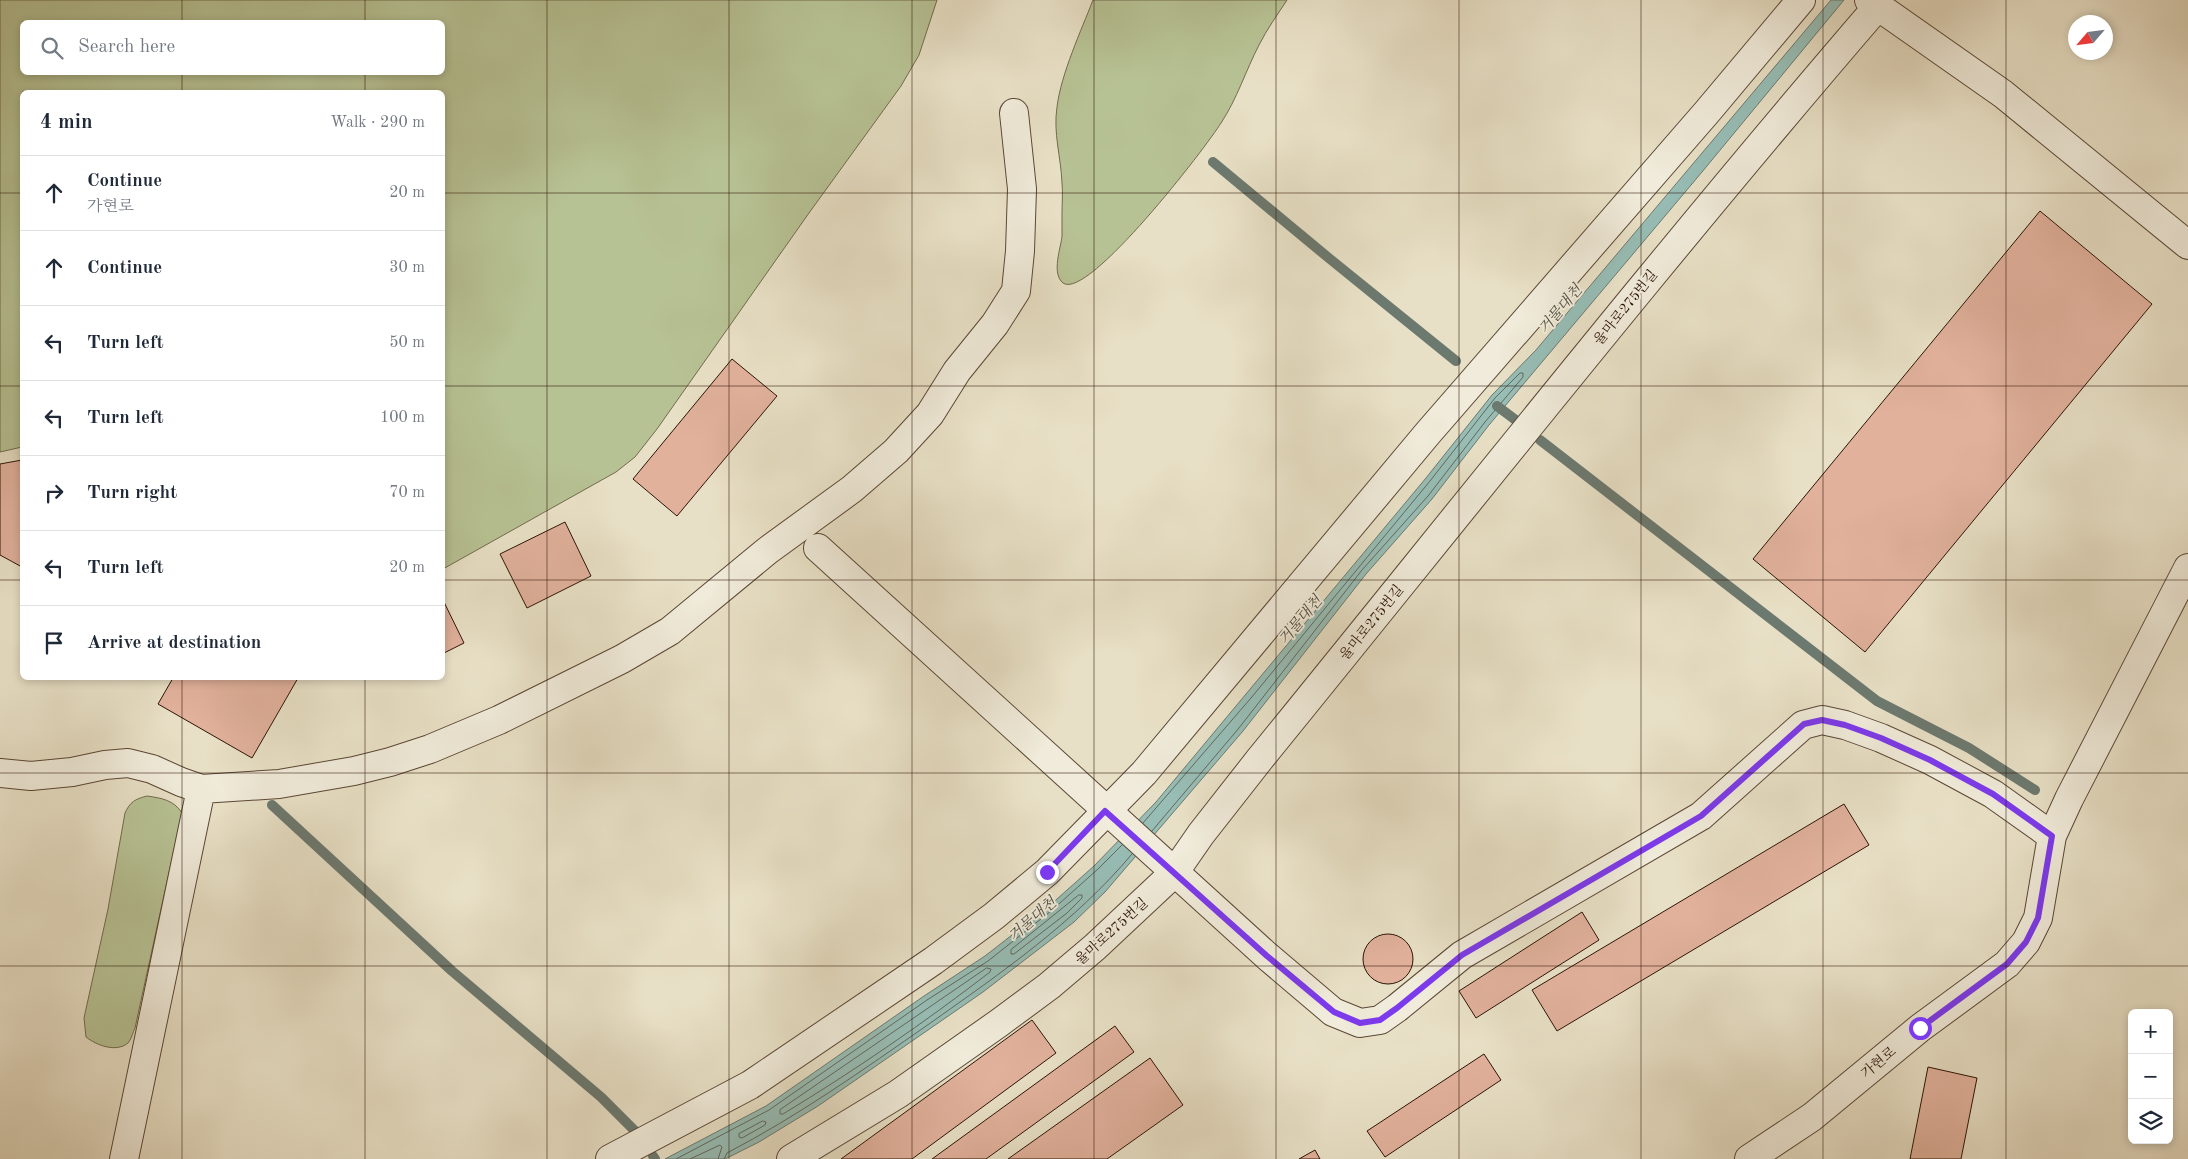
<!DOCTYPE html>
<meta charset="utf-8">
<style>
body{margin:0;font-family:"Old Standard TT","Noto Serif KR",serif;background:#f2f2f3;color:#1f2937}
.controls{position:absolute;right:15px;bottom:15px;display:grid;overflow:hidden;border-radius:8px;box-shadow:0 2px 8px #0003}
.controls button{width:45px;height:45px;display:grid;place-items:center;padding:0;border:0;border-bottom:1px solid #e0e1e3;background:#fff;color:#1f2937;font:25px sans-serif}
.compass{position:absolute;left:2068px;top:15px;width:45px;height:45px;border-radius:50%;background:#fff;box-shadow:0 2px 8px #0003;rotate:242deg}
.stop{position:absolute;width:15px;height:15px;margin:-11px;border:4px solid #7c3aed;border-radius:50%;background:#fff}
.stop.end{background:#7c3aed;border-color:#fff;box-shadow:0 1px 5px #0008}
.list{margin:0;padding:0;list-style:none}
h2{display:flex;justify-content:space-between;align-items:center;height:65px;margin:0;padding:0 20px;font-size:21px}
h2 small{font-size:16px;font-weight:400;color:#747a83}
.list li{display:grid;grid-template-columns:32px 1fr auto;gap:15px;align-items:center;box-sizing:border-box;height:75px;padding:0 20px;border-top:1px solid #e0e1e3}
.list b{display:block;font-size:19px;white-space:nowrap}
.list p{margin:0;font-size:16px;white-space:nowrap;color:#747a83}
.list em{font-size:16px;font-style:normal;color:#747a83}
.icon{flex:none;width:28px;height:28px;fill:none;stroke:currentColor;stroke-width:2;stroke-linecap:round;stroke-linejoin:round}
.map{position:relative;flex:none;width:2188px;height:1159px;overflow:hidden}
.search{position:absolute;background:#fff;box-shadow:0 2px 8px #0003;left:20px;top:20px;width:425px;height:55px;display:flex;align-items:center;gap:12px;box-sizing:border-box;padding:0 18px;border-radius:8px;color:#747a83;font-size:19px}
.panel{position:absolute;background:#fff;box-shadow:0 2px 8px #0003;left:20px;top:90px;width:425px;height:590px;border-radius:8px}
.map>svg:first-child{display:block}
</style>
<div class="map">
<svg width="2188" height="1159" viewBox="0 0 2188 1159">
<rect width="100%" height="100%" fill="#e8e0c6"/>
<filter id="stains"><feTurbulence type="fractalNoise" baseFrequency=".004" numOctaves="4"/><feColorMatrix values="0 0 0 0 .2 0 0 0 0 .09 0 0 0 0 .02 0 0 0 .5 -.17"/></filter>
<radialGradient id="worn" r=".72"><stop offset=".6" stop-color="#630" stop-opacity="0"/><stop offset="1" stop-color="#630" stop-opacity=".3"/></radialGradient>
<path fill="#b7c294" stroke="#726b4c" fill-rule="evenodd" d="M0,0h937l-18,55 -18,31 -92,127 -152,216 -22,28 -19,15 -173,97 -1,-477h-420v355l-22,5zM442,22v50h-420v-50z
M1093,0h194c-9,14 -20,29 -28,45 -13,25 -22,54 -38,78 -14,23 -133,178 -158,160 -12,-10 -2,-35 -1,-47 0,-8 0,-16 0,-23 0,-10 1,-20 0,-30 -1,-26 -9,-50 -5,-76 4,-33 24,-76 36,-107z
M147,796c14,2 27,4 35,17l-47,215c-2,4 -4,12 -7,15 -12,10 -32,2 -42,-6l-2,-19 24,-109 17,-96c5,-11 10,-14 22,-17z"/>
<path fill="#97bdb5" stroke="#6c796f" d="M1831,0h13l-142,172 -213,253 -57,74 -66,75 -123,157 -138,161 -31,30 -91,70 -165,114 -59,36 -34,17h-60l101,-53 158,-110 61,-40 63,-49 46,-41 62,-64 270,-324 66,-83 44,-45z"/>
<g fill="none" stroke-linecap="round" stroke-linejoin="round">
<path stroke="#62685d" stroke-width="1" d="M1143,823l108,-125 179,-217 65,-83 25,-25h3v4l-38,45 -57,74 -66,74 -123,158 -87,103
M1079,895h3v3l-15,15 -53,41h-3v-4z
M987,968l4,1 -1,3c-66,51 -136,99 -207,142h-3v-4z
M763,1121l3,1 -1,3 -23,13 -3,-1v-3z
M676,1159l93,-49 158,-110 61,-39 63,-50 47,-42 24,-24
M690,1159l30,-14 2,2 -4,12
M724,1159l3,-6c71,-37 136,-83 202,-129 72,-51 146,-102 203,-170"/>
<path stroke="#6c796f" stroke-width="10" d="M1213,162l117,97 126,102
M1497,406l20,15
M1540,440l337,261 92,47 66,42
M272,805l180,166 149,126 36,36
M653,1156l2,3"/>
</g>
<path fill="#e1b19c" stroke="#2c1405" d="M2040,211l112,93 -287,348 -112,-93z
M732,359l45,37 -100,120 -44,-37z
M22,460v107l-22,-12v-91z
M565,522l26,54 -64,32 -27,-54z
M442,598l22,45 -22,11z
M173,678h125l-46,80 -94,-54z
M1844,804l25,41 -312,186 -25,-41z
M1582,912l17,28 -123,78 -17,-27z
M1363 959a25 25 0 1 1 50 0a25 25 0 1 1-50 0Z
M1032,1020l24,33 -144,106h-71z
M1115,1026l19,26 -148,107h-54z
M1484,1054l17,26 -116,77 -18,-26z
M1150,1058l33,47 -76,54h-99z
M1928,1067l49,11 -16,81h-51z
M1315,1150l5,9h-21z"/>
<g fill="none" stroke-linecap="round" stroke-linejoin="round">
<defs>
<path id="minor" d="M1869,0l134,94 185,151
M818,548l449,408 66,56 27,11 20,-3 17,-12 65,-53 239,-139 102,-91 19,-5 23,5 36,13 49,22 63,34 59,42
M0,773l31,3 41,-4 33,-7 23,-2 24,6 29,13 20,7 78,-5 75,-13 36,-9 40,-13 69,-29 123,-61 48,-28 97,-80 85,-62 44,-38 34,-37 27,-43 38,-47 21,-33 4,-40 2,-62 -8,-76
M124,1159l77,-370
M610,1159l140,-74 183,-124 61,-45 53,-44 97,-99 284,-340 279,-321 94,-112
M791,1159l107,-65 101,-71 50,-37 46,-39 79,-74 27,-39 58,-74c205,-252 407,-508 619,-754
M1749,1159l63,-42 108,-89 87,-64 19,-22 12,-24 14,-82 17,-37 119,-231"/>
</defs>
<use href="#minor" stroke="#5b4735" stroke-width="30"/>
<use href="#minor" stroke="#f0ebda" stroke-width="28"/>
</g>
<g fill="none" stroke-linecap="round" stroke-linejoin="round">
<path stroke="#7c3aed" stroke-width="6" d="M1047,872l58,-61 162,145 67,56 26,11 20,-3 17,-12 65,-53 239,-139 103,-92 18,-4 23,5 36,13 49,22 63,34 59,42 -14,82 -12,24 -19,22 -87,64"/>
</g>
<path fill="none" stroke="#2c1405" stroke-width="1" stroke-opacity="0.55" d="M182,0v22M365,0v22M547,0v1159M729,0v1159M912,0v1159M1094,0v1159M1276,0v1159M1459,0v1159M1641,0v1159M1823,0v1159M2006,0v1159M182,72v20M365,72v20M0,193h22M442,193h1746M0,386h22M442,386h1746M0,580h22M442,580h1746M182,678v481M365,678v481M0,773h2188M0,966h2188"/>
<g text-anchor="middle" stroke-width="4" stroke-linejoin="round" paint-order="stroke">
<g font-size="14" fill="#2c1405" stroke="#f0ebda">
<text transform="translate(1625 307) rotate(-51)" y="5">율마로275번길</text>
<text transform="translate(1371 622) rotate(-51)" y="5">율마로275번길</text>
<text transform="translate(1111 931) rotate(-42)" y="5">율마로275번길</text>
<text transform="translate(1878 1062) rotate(-40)" y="5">가현로</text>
</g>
<g font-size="15" font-style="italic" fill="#514f43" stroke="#f0ebda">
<text transform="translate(1560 309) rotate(-50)" y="5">거물대천</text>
<text transform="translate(1300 620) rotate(-50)" y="5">거물대천</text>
<text transform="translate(1032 919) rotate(-41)" y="5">거물대천</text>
</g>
</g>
<rect width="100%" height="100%" filter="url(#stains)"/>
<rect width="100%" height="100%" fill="url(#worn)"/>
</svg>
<div class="controls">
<button>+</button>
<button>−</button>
<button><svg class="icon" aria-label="layers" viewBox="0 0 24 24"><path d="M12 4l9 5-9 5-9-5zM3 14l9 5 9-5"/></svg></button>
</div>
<svg class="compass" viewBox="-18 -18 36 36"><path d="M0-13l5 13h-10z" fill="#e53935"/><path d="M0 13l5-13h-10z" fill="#747a83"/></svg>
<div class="stop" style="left:1920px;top:1028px"></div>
<div class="stop end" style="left:1047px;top:872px"></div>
<div class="search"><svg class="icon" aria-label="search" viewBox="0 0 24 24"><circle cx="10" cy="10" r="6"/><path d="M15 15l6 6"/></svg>Search here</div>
<section class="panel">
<h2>4 min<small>Walk · 290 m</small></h2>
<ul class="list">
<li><svg class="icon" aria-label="ahead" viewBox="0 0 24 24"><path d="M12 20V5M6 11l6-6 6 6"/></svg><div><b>Continue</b><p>가현로</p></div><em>20 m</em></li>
<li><svg class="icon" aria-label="ahead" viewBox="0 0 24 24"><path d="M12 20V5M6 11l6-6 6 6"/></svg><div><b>Continue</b></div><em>30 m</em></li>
<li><svg class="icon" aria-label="left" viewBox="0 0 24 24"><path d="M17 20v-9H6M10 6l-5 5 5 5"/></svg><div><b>Turn left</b></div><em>50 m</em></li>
<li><svg class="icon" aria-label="left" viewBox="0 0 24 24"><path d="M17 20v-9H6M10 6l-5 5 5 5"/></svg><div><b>Turn left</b></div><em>100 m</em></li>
<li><svg class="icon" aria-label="right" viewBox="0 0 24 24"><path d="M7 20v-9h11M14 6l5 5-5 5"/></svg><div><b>Turn right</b></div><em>70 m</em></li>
<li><svg class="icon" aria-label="left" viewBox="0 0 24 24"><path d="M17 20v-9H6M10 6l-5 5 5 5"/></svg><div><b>Turn left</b></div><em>20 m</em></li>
<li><svg class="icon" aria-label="arrive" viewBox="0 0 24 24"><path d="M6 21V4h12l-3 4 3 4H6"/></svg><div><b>Arrive at destination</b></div></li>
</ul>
</section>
</div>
